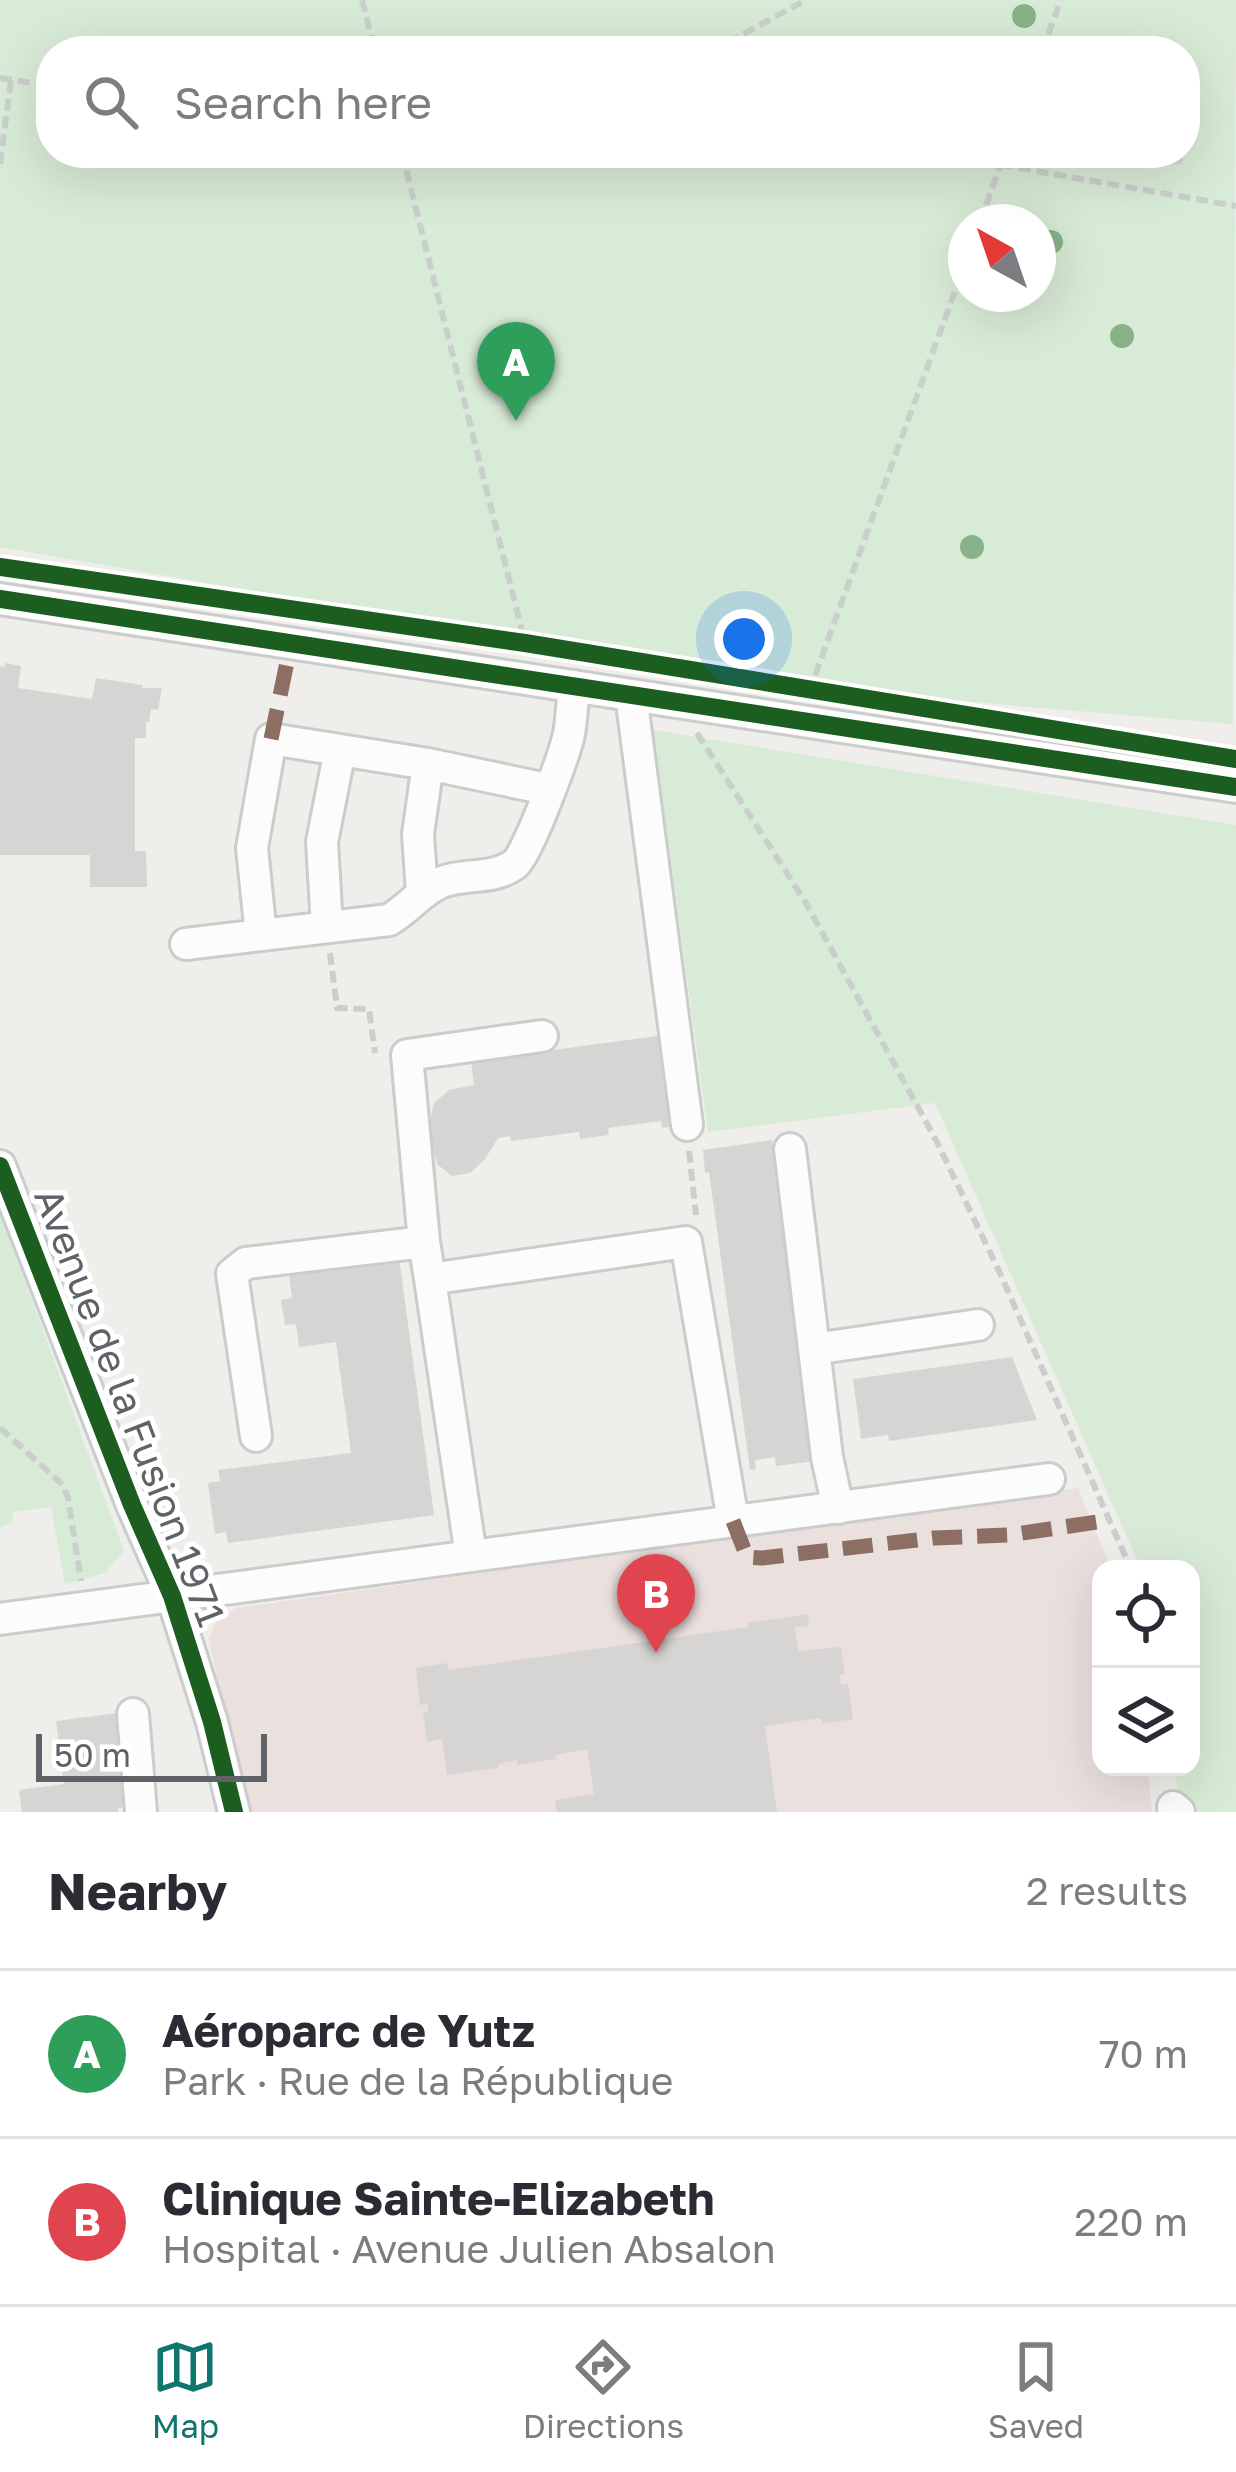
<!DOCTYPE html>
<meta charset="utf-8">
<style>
body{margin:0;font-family:"Golos Text",sans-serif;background:#f7f7f7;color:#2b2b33}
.controls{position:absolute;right:36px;bottom:36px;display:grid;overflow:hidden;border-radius:24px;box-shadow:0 12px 48px #0002}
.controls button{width:108px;height:108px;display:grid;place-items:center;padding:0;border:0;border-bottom:3px solid #e1e1e2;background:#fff;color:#2b2b33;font:60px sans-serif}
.compass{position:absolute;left:948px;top:204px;width:108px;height:108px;border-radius:50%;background:#fff;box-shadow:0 12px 48px #0002;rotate:320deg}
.scale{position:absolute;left:36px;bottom:30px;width:231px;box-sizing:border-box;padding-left:12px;border:6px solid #5f6368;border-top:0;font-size:33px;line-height:42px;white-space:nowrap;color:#5f6368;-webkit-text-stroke:9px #fff;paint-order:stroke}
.you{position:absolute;left:744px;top:639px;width:42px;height:42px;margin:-30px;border:9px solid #fff;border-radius:50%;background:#1a73e8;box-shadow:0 0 0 18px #1a73e833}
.badge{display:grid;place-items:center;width:78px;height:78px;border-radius:50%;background:#0f766e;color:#fff;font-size:39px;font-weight:700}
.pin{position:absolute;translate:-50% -99px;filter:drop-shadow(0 3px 6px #0008)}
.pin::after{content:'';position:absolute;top:63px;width:42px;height:36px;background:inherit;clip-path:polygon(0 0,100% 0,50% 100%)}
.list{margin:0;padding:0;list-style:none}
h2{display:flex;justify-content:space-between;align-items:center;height:156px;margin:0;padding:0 48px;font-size:51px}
h2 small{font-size:39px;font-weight:400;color:#7c7c81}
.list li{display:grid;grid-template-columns:78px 1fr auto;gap:36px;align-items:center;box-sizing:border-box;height:168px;padding:0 48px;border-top:3px solid #e1e1e2}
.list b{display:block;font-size:45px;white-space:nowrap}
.list p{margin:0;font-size:39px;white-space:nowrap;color:#7c7c81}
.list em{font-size:39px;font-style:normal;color:#7c7c81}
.icon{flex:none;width:66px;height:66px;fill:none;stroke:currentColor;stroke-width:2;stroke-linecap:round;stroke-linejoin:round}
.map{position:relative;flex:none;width:1236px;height:1812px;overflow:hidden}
.search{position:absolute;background:#fff;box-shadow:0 12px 48px #0002;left:36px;right:36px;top:36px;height:132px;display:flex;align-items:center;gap:30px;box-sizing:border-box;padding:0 42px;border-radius:48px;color:#7c7c81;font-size:45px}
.sheet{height:492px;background:#fff}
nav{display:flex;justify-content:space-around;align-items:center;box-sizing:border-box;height:168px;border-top:3px solid #e1e1e2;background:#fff;font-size:33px;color:#7c7c81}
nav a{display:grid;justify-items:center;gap:6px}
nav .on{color:#0f766e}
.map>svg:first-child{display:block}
</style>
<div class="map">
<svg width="1236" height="1812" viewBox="0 0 1236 1812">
<rect width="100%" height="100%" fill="#efeeea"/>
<path fill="#eae0de" d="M1078,1488l33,81h-10v198h47l4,45h-906l-37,-172 6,-17 21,-15z"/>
<path fill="#d8ebd6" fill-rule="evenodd" d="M0,0h1236l-3,724 -296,-25 -251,-33 -686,-119zM51,51h1134v102h-1134zM966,222h72v72h-72z
M653,730l583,95v987h-54l-8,-45h17v-198h-50l-206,-466 -227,29z
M0,1213l124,338 -19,22 -40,11 -14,-77 -38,5 -1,11 -12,4z"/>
<path fill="#d6d5d3" d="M1138,153h46l-2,12 -45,-8z
M5,663l16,3 -3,22 74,11 4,-21 47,7 -1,3h20l-4,22 -7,-1 -2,13h-3v16h-11v113h11l1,36h-57v-32h-90v-189l5,1z
M665,1035l12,91 -15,2 -1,-7 -53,7 1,7 -29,4 -1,-7 -68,9 -1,-5 -12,2 -13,21 -15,14 -18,3 -15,-12 -9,-35 6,-26 15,-13 25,-5 -3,-24z
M772,1140l44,321 -40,5 -1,-9 -20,3 1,9 -6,1 -41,-298 -4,1 -2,-23z
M399,1258l35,257 -206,28 -2,-11 -11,2 -7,-51 12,-2 -2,-11 133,-17 -15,-111 -37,5 -3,-23 -11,1 -4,-25 11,-2 -3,-24z
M1012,1357l25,63 -148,21 -1,-6 -27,4 -8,-60z
M808,1614l1,12 -14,1 3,24 43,-4 4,27 -5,1 1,10 7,-2 5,36 -31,5 -1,-6 -56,8 12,86h-220l-2,-12 39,-6 -7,-45 -32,6 1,4 -39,6v-5l-19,4v4l-51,7 -5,-36 -15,3 -4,-30 5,-1v-7l-8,1 -4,-37 31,-5 1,7 8,-1 292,-42v-4z
M117,1713l12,93 -11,2v4h-96l-3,-22 45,-6 -8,-63z"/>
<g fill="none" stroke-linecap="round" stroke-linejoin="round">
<defs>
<path id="minor" d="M0,599l1236,188
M631,695l56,430
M422,893l-4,-59 10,-70
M327,927l-5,-85 18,-92
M261,935l-9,-87 19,-109 157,25 119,25
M186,944l203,-24c20,-11 32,-30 53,-38 23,-9 52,-2 73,-18 13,-10 50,-111 54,-130 3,-16 3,-32 5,-48
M790,1149l37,308 11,51
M0,1166l132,339 40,91 40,126 22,90
M424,1242l-17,-187 135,-19
M814,1349l164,-24
M256,1436l-24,-162 14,-11 178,-21 6,37
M471,1556l-41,-277 256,-37 47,279
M0,1619l1049,-140
M133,1714l8,98
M1173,1807l6,5"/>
</defs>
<use href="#minor" stroke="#cbcccc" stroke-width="36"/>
<path stroke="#cacfcc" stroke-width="6" stroke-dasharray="12 6" stroke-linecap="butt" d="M362,0l13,51
M712,51l94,-51
M1042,51l19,-51
M0,78l51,8
M402,153l123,490 -3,7
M0,164l11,-84
M1001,165l235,41
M980,222l25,-69
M809,692l157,-431
M697,733l109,170 131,239 62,129 132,298
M330,953l7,55 32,1 6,44
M689,1151l7,64
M0,1428l60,54 8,15 13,84"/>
<use href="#minor" stroke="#fdfcfc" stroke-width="30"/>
<path stroke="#8d6e63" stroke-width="15" stroke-dasharray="30 15" stroke-linecap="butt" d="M271,739l20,-96
M733,1521l14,36 15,1 172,-20 76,-3 100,-15"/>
<defs>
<path id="cycleway" d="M0,567l525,76 711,116
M0,599l1236,188
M0,1166l132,339 40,91 40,126 22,90"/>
</defs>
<use href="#cycleway" stroke="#fff" stroke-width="26"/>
<use href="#cycleway" stroke="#1b5e20" stroke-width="18"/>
</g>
<g fill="#88b388">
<circle cx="1024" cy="16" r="12"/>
<circle cx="1051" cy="242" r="12"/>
<circle cx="1122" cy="336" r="12"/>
<circle cx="972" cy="547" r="12"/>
</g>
<g text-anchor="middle" stroke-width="10" stroke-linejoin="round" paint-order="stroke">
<g font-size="39" fill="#5f6368" stroke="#fff">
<text transform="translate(130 1407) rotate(69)" y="14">Avenue de la Fusion 1971</text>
</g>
</g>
</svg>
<div class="controls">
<button><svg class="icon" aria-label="locate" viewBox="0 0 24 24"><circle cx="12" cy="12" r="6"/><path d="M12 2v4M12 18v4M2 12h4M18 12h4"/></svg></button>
<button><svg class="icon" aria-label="layers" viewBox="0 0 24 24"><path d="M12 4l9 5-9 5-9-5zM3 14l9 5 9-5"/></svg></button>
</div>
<svg class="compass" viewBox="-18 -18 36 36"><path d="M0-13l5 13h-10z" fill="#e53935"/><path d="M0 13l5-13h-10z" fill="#7c7c81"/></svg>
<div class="scale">50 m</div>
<div class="you"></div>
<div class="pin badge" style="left:516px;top:421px;background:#2e9e5b">A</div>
<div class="pin badge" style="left:656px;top:1653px;background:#e0444e">B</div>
<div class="search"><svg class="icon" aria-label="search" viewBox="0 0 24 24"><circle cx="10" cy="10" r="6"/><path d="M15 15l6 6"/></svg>Search here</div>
</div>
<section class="sheet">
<h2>Nearby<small>2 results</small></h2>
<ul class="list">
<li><span class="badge" style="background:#2e9e5b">A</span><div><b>Aéroparc de Yutz</b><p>Park · Rue de la République</p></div><em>70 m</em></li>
<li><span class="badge" style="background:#e0444e">B</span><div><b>Clinique Sainte-Elizabeth</b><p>Hospital · Avenue Julien Absalon</p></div><em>220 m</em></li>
</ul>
</section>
<nav>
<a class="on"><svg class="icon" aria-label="map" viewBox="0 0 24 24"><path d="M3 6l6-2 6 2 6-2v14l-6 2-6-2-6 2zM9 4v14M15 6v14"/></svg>Map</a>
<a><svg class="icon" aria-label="directions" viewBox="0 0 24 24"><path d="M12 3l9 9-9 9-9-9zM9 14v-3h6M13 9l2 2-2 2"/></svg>Directions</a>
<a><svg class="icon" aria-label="saved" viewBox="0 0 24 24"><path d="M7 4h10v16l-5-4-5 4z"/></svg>Saved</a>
</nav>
